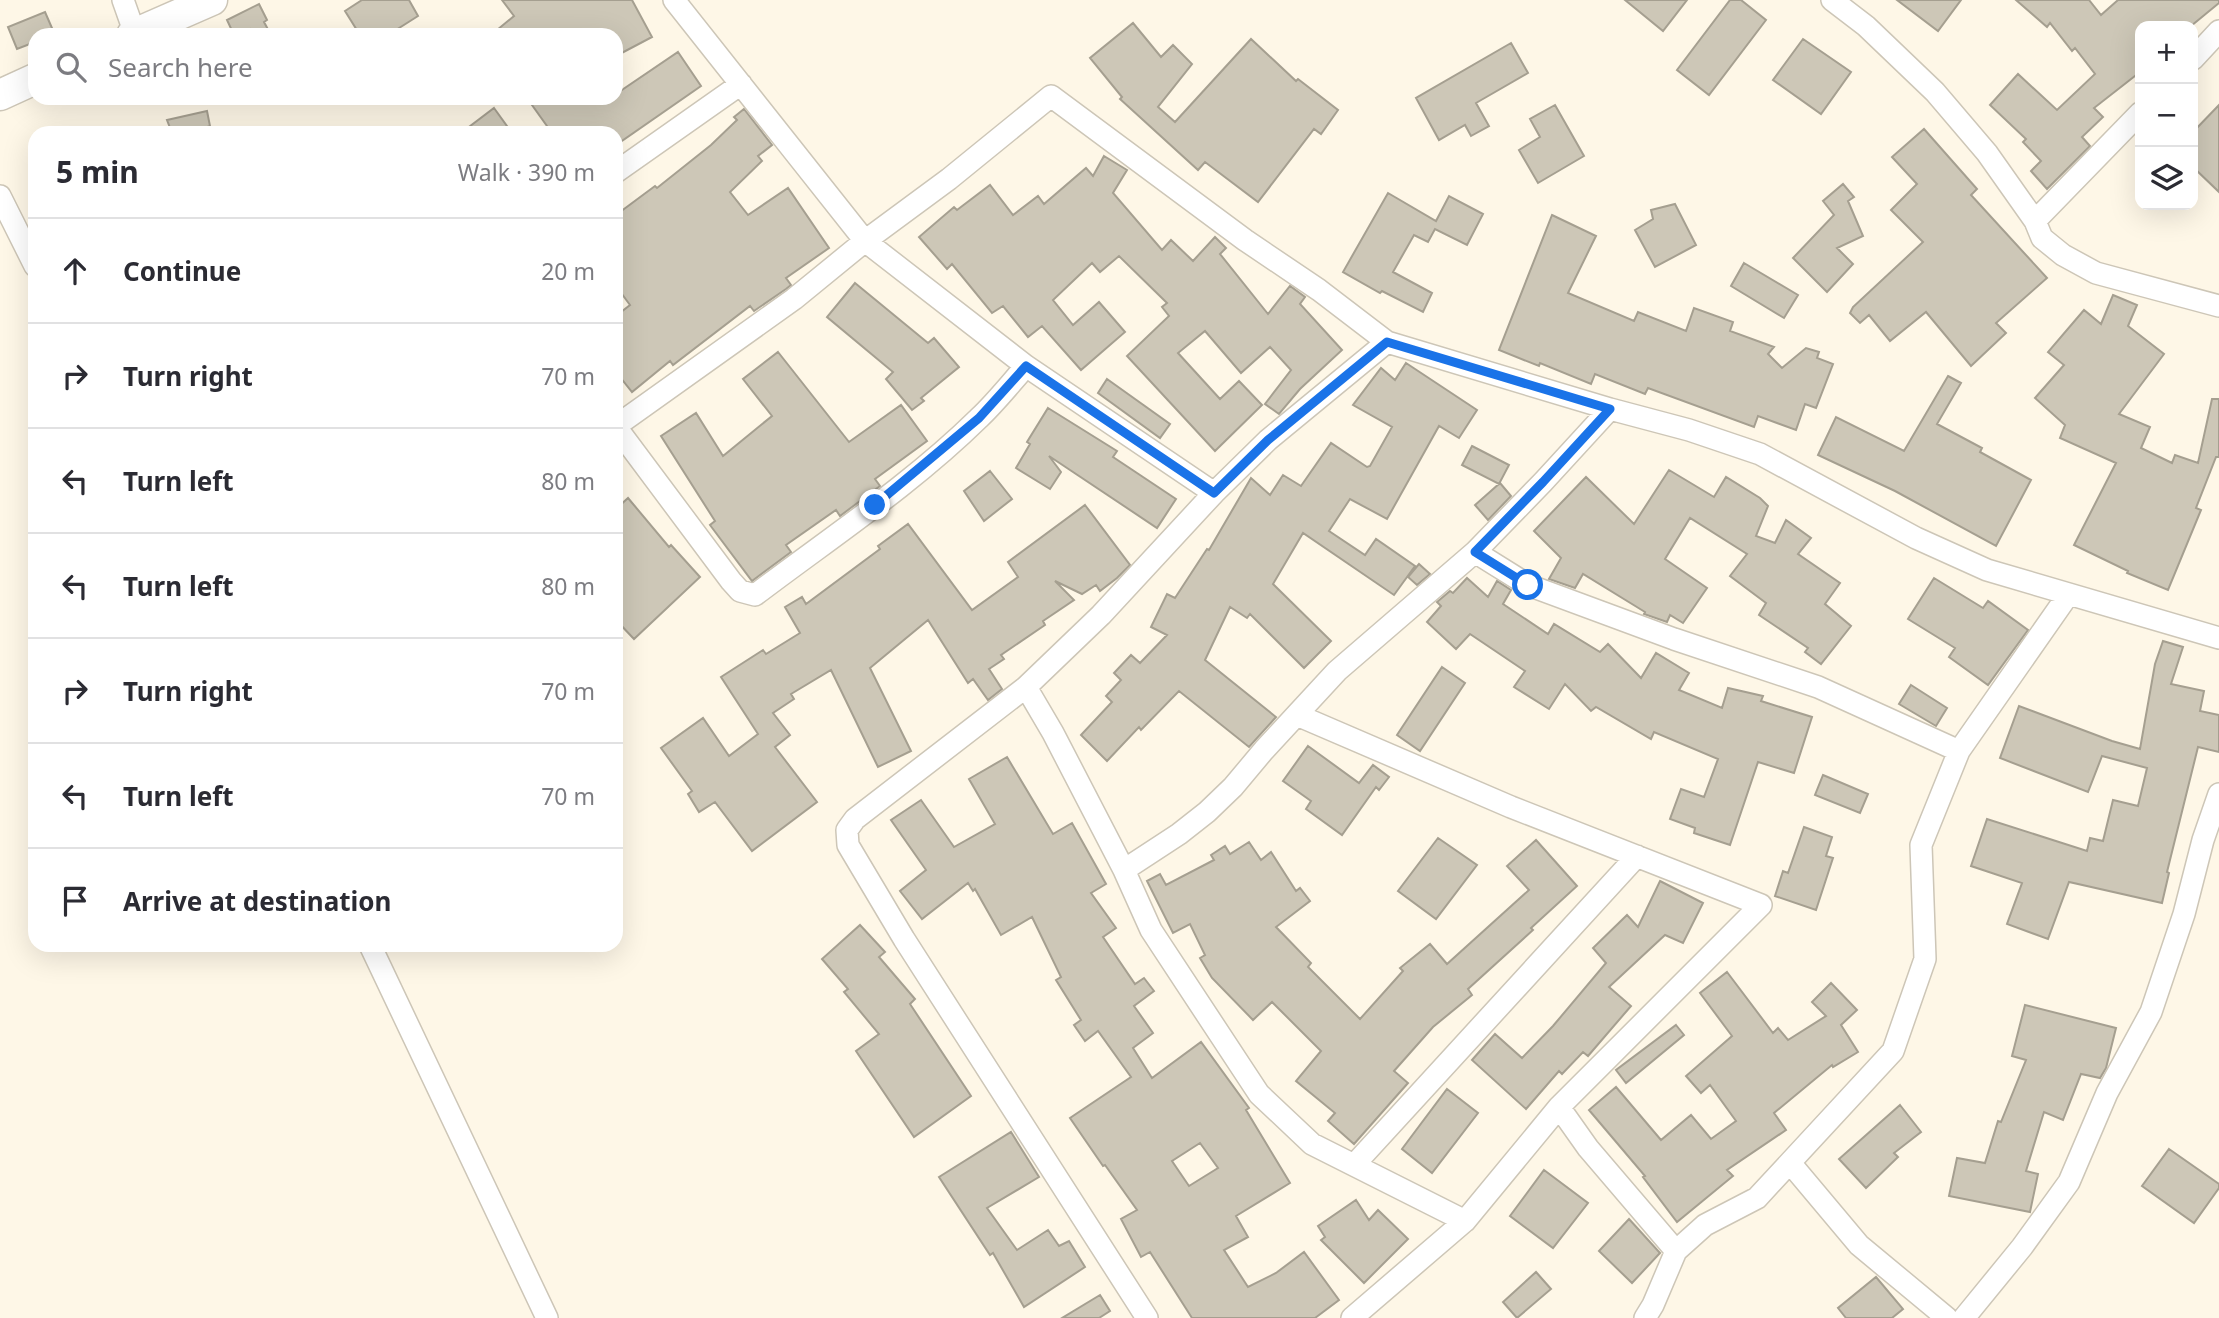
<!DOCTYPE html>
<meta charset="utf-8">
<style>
body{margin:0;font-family:"Noto Sans",sans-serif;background:#f2f2f3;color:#2b2b33}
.controls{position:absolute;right:21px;top:21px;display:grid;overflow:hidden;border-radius:14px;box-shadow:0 7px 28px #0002}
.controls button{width:63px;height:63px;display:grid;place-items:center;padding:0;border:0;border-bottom:2px solid #e1e1e2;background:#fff;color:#2b2b33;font:35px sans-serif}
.stop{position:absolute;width:21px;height:21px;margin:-16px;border:5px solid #1a73e8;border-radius:50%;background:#fff}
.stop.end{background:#1a73e8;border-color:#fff;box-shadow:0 2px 7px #0008}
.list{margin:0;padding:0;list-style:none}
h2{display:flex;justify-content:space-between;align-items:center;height:91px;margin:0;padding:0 28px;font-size:30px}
h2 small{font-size:23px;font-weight:400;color:#7c7c81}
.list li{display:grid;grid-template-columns:46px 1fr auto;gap:21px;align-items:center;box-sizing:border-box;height:105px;padding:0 28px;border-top:2px solid #e1e1e2}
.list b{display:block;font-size:26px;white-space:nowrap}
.list em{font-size:23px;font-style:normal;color:#7c7c81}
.icon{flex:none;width:38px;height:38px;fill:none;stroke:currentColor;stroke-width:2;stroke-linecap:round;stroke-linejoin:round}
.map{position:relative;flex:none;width:2219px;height:1318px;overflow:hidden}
.search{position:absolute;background:#fff;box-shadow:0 7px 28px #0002;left:28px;top:28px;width:595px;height:77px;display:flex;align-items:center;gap:18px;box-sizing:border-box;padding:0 24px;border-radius:21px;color:#7c7c81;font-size:26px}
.panel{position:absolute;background:#fff;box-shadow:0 7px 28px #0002;left:28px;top:126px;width:595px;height:826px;border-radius:21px}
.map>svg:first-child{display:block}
</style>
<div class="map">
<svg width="2219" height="1318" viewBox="0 0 2219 1318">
<rect width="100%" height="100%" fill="#fef7e7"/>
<path fill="#cdc7b7" stroke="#a59f90" stroke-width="2" fill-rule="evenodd" d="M362,0h47l9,16 -30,19h-28l-15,-24z
M502,0h130l20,37 -36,19v-21h-125l23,-19z
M1625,0h62l-24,31z
M1730,0h11l25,20 -57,75 -32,-25z
M1897,0h64l-23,31z
M2016,0h73l12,15 17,-15h101v3l-28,23h-51v46l-46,36 9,9 -21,20 8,9 -43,43 -16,-18 10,-10 -18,-19 3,-3 -36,-34 28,-31 39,36 38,-36 -20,-26 -3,3 -22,-28 -3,4z
M259,4l8,16 -3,2 7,13h-18l-3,-6 -16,6 -7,-15z
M45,12l10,23h-20v7l-18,7 -9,-22z
M1133,23l28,34 12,-12 19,19 -34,43 17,15 76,-83 45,42 2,-2 40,31 -17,24 -7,-5 -56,73 -53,-40 -7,8 -78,-71 2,-2 -32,-39z
M1803,39l48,33 -30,42 -48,-34z
M1511,43l17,30 -52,30 13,23 -18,10 -6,-11 -26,15 -23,-42z
M678,52l23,34 -85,59v-12h-64l-25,-35h89v-4z
M1555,105l29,51 -46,27 -19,-33 21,-13 -10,-18z
M2219,105v87l-26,-25v-35z
M494,108l18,25h-51z
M744,109l28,36 -14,11 4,5 -32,31 18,23 40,-27 41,60 -43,30 5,7 -5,4 -32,22 -4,-5 -77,59 -3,-4 -38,31 -16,-20v-56l14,-11 -14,-19v-71l39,-29 2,2 54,-43 26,-25 -3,-3z
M207,111l3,15 -19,7h-19l-5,-13z
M1924,129l53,60 -6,6 76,83 -51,45 10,10 -35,33 -45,-54 -36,29 -21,-26 -9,8 -10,-10 3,-6 70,-65 -32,-32 26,-26 -25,-27z
M1104,156l23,14 -14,23 49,57 9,-10 22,21 22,-24 11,11 -6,6 48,60 22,-28 15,11 -5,7 42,46 -42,39 -21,25 -14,-10 26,-34 -21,-23 -29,26 -36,-42 -27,22 42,46 19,-18 23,24 -47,46 -88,-95 42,-40 -7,-9 5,-4 -48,-47 -19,16 -8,-9 -39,37 20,25 26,-23 26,30 -44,38 -39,-44 -14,11 -25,-31 -11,7 -40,-49 -5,5 -28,-32 35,-30 3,3 33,-25 23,30 25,-19 6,8 42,-36 7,8z
M1843,184l11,13 -6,4 15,35 -26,12 16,16 -26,28 -34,-34 41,-43 -11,-14z
M1388,193l48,28 13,-25 34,18 -16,31 -32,-16 -7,13 -14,-7 -21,37 39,21 -9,19 -41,-21 -2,2 -37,-21z
M1675,204l21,41 -41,22 -20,-37 18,-11 -2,-9z
M1552,215l44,21 -28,57 66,28 4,-9 48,19 8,-23 39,14 -3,9 44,16 -6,7 14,14 24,-20 13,4 -2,6 16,6 -17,44 -11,-4 -9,26 -38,-14 -4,11 -106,-39 -3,6 -50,-20 -4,10 -51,-21 -1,3 -40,-16z
M1744,263l54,32 -14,23 -53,-32z
M855,283l73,60 6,-5 25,29 -38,31 3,3 -12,9 -26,-31 7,-7 -66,-55z
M2113,295l24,10 -9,21 36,28 -45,60 31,13 -9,21 31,15 3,-8 23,8 14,-64h7v58h-3l-20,51 5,2 -33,80 -41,-17 1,-2 -54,-26 42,-82 -56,-25 5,-13 -30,-27 29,-33 -16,-13 36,-42 17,14z
M778,352l71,90 52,-37 26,36 -52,38 5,7 -40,30 -4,-6 -50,35 5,7 -39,29 -42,-56 5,-4 -54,-85 35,-23 27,43 49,-40 -29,-37z
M1406,363l71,47 -18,28 -20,-12 -52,93 -37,-20 -21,32 36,24 11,-16 39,27 -21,29 -91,-62 -30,51 58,57 -27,27 -54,-54 -3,4 -17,-11 -25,53 71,57 -27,30 -70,-56 -38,39 -2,-3 -32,34 -26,-26 31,-33 -6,-6 15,-16 -7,-7 17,-18 9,8 27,-28 -16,-8 16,-33 8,4 32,-49 2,1 42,-72 19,17 13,-20 18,11 30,-43 36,24 3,-1 22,-39 -39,-22 28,-37 14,12z
M1948,376l13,7 -24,41 45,24 -2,4 51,28 -35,66 -101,-55 -77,-36 18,-38 68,34z
M1107,379l63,45 -10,14 -62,-45z
M1048,408l69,43 -4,6 63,42 -19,29 -108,-72 12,16 -11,17 -34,-21 14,-24 -3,-2z
M1472,446l37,19 -10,19 -37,-19z
M1669,470l45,27 12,-20 34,21 8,8 -12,30 19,7 11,-23 25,18 -13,16 42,29 -15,21 26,22 -30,38 -16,-12 3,-4 -49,-33 7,-12 -36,-27 17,-22 -57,-36 -25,41 42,29 -24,35 -13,-8 -3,7 -23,-8 1,-2 -62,-38 -8,14 -26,-9 12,-21 -27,-27 52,-54 48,47z
M990,471l22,28 -28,22 -20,-30z
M1500,483l11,13 -23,24 -13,-15z
M628,498l41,49 2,-2 29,32 -66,62 -18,-19v-111z
M1085,505l45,60 -13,13 -17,13 -4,-6 -14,9 -27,-13 19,19 -31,21 2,4 -44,30 3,4 -15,10 13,20 -14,11 -15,-21 -5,4 -40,-63 -58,48 41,83 -33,16 -47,-97 -40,24 3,5 -21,14 17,22 -15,12 42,55 -65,49 -37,-49 -16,10 -11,-18 4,-3 -31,-43 42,-30 26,38 29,-22 -37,-57 42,-27 3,4 34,-21 -15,-26 17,-10 4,7 74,-55 -2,-3 30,-22 64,86 46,-33 -10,-15z
M1419,564l11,10 -13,11 -9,-8z
M1467,578l21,19 9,-16 14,9 -8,14 45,30 6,-10 46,28 8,-8 33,34 15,-25 33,20 -10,17 43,18 6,-20 35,8 -2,5 51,16 -18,56 -36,-11 -28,83 -36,-12 1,-5 -25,-9 11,-30 23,8 14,-38 -64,-27 -3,7 -55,-32 -5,4 -26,-27 -16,25 -35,-22 11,-16 -55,-37 -14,15 -29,-27 14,-16 -4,-4 13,-11 3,2z
M1934,578l49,30 5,-7 40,29 -40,55 -39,-28 6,-9 -47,-29z
M2163,641l20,6 -12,37 33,7 -4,20 19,4v37l-21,-5 -31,125 2,1 -7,30 -93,-21 -21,57 -41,-15 15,-41 -51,-17 16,-47 100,32 3,-13 13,3 10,-41 25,6 9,-38 -45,-12 -14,36 -88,-34 19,-52 93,35 28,8 15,-85z
M1442,667l23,16 -45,68 -23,-16z
M1911,685l36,23 -11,18 -37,-22z
M1308,746l51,37 14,-18 16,12 -10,13 -3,-3 -34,48 -36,-26 5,-8 -28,-20z
M1007,757l46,77 19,-11 34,61 -15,9 25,35 -13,9 32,47 9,-6 10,13 -20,15 19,27 -20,15 19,30 49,-36 48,66 -3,2 44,73 -54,33 12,21 -24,13 24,37 28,-14 28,-21 35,48 -24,18h-123l-42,-66 -9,5 -20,-38 16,-9 -32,-45 -2,1 -33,-48 61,-41 -33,-46 -13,10 -11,-16 7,-5 -25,-40 5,-3 -29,-60 -31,18 -26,-46 -2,2 -5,-8 -46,36 -22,-28 26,-21 -35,-50 30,-20 33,47 41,-23 -26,-45zM1200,1143l18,25 -29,18 -17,-25z
M1823,775l45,19 -8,19 -45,-18z
M1804,827l28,10 -6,19 7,2 -17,52 -41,-14 8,-25 5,2z
M1438,838l39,27 -41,54 -38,-28z
M1536,840l41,46 -46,42 2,2 -65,59 4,6 -39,32 -39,44 14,12 -54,61 -26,-23 7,-8 -39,-32 25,-30 -49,-49 -19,18 -41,-42 -12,-20 5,-3 -15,-31 -17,9 -26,-52 13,-7 6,11 48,-25 -3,-5 14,-9 5,8 19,-12 12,18 10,-8 25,39 4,-3 10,13 -34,26 35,36 -3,4 52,52 43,-48 -3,-3 30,-24 17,20 82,-74 -22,-24z
M1660,881l43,22 -20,40 -18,-8 -56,52 22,19 -43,50 -5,-4 -21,22 -3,-3 -33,38 -54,-49 23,-26 27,24 31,-32 53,-63 -13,-15 34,-33 11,12z
M860,925l25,27 -6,5 36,42 -5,5 61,92 -57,41 -58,-86 23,-17 -35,-42 4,-3 -26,-30z
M1727,972l46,61 5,-5 10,12 38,-24 -14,-14 19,-19 26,27 -16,15 17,27 -25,15 -1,-2 -58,48 12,17 -59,40 6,6 -56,46 -34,-45 2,-1 -56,-66 27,-23 45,53 30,-25 20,24 25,-18 -26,-36 -9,8 -15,-17 46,-40 -32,-43z
M2025,1005l91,23 -10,40 -6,10 -19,-4 -18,46 -19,-8 -18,59 12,3 -8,38 -81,-16 8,-38 28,5 13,-42 3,1 25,-62 -14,-4z
M1676,1025l8,10 -58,48 -10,-13z
M1447,1089l31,24 -46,60 -30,-24z
M1900,1105l21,27 -27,21 4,4 -32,31 -27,-29z
M1011,1132l28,45 -52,31 30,42 31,-20 11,16 10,-5 16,26 -61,40 -31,-54 -3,2 -51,-78z
M2169,1149l50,35v4l-25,35 -52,-37z
M1544,1170l44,33 -35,45 -43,-32z
M1356,1200l13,20 9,-10 30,29 -44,44 -43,-43 4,-3 -7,-11z
M1629,1219l31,34 -28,30 -33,-32z
M1536,1272l15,17 -34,29 -14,-16z
M1876,1277l27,32 -11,9h-46l-8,-10z
M1100,1295l10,16 -11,7h-37z"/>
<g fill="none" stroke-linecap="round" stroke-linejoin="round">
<defs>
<path id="street" d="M123,0l12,34
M674,0l191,241 161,125 188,127
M1832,0l34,26 69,66 52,61 48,68 7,17 21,17 33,18 123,33
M2193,59l26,-28
M616,172l125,-88
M0,196l35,70
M2035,221l105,-108
M616,426l178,-127 71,-58 84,-62 102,-83 194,144 74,50 68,52 223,67 79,21 71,24 156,84 71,32 232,68
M616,427l115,154 9,10 15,4c75,-57 157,-111 224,-177 17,-16 32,-35 47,-52
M1475,552l53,33 146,54 144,48 141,64
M1026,687l27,46 71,137 27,60 108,164 53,50 153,77
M1297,715l214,92 250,98 -202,202 -94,114 -113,97
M1124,870l55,-36 28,-22 26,-25 31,-37 73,-79 138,-119 68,-70 67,-73
M370,945l177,373
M1559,1107l29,41 88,103
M1791,1164l68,81 88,73
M1354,1165l283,-309
M1147,1318l-243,-379 -56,-94 -1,-15 8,-11 171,-132 75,-72 113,-122 54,-53 119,-98
M1645,1318l8,-13 23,-54 29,-26 52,-27 136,-147 32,-92 -4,-114 38,-94 109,-156
M1964,1318l58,-71 47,-65 38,-89 44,-81 33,-98 19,-74 16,-46"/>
<path id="secondary" d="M132,35l80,-35
M0,95l35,-16"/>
</defs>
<use href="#street" stroke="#cdc6b7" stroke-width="24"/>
<use href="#secondary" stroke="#cdc6b7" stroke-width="33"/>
<use href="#street" stroke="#fff" stroke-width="21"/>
<use href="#secondary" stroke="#fff" stroke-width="30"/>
</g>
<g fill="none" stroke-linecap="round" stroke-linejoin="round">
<path stroke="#1a73e8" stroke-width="9" d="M875,505l104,-87 47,-52 188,127 54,-53 119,-98 223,67 -67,73 -68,70 53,33"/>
</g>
</svg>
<div class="controls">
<button>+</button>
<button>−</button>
<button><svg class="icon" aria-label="layers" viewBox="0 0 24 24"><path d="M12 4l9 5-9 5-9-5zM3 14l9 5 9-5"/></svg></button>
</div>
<div class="stop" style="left:1528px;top:585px"></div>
<div class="stop end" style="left:875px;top:505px"></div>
<div class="search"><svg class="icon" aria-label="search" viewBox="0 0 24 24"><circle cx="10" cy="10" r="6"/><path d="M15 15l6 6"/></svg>Search here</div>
<section class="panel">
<h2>5 min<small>Walk · 390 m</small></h2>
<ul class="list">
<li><svg class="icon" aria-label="ahead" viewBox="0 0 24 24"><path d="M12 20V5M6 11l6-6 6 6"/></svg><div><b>Continue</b></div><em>20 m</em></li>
<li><svg class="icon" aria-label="right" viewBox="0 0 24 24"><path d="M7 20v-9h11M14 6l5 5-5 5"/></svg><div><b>Turn right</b></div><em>70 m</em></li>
<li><svg class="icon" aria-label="left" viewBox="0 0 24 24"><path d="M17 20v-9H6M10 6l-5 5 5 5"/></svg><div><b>Turn left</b></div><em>80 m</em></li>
<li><svg class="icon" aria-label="left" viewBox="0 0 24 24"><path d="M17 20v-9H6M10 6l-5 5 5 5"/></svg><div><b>Turn left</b></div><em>80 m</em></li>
<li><svg class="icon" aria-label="right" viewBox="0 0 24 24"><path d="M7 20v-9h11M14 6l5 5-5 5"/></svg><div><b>Turn right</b></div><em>70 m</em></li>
<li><svg class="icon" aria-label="left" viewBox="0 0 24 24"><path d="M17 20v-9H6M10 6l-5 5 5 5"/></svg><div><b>Turn left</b></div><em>70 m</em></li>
<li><svg class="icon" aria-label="arrive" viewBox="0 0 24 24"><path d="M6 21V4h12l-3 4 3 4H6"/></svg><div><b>Arrive at destination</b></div></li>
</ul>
</section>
</div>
